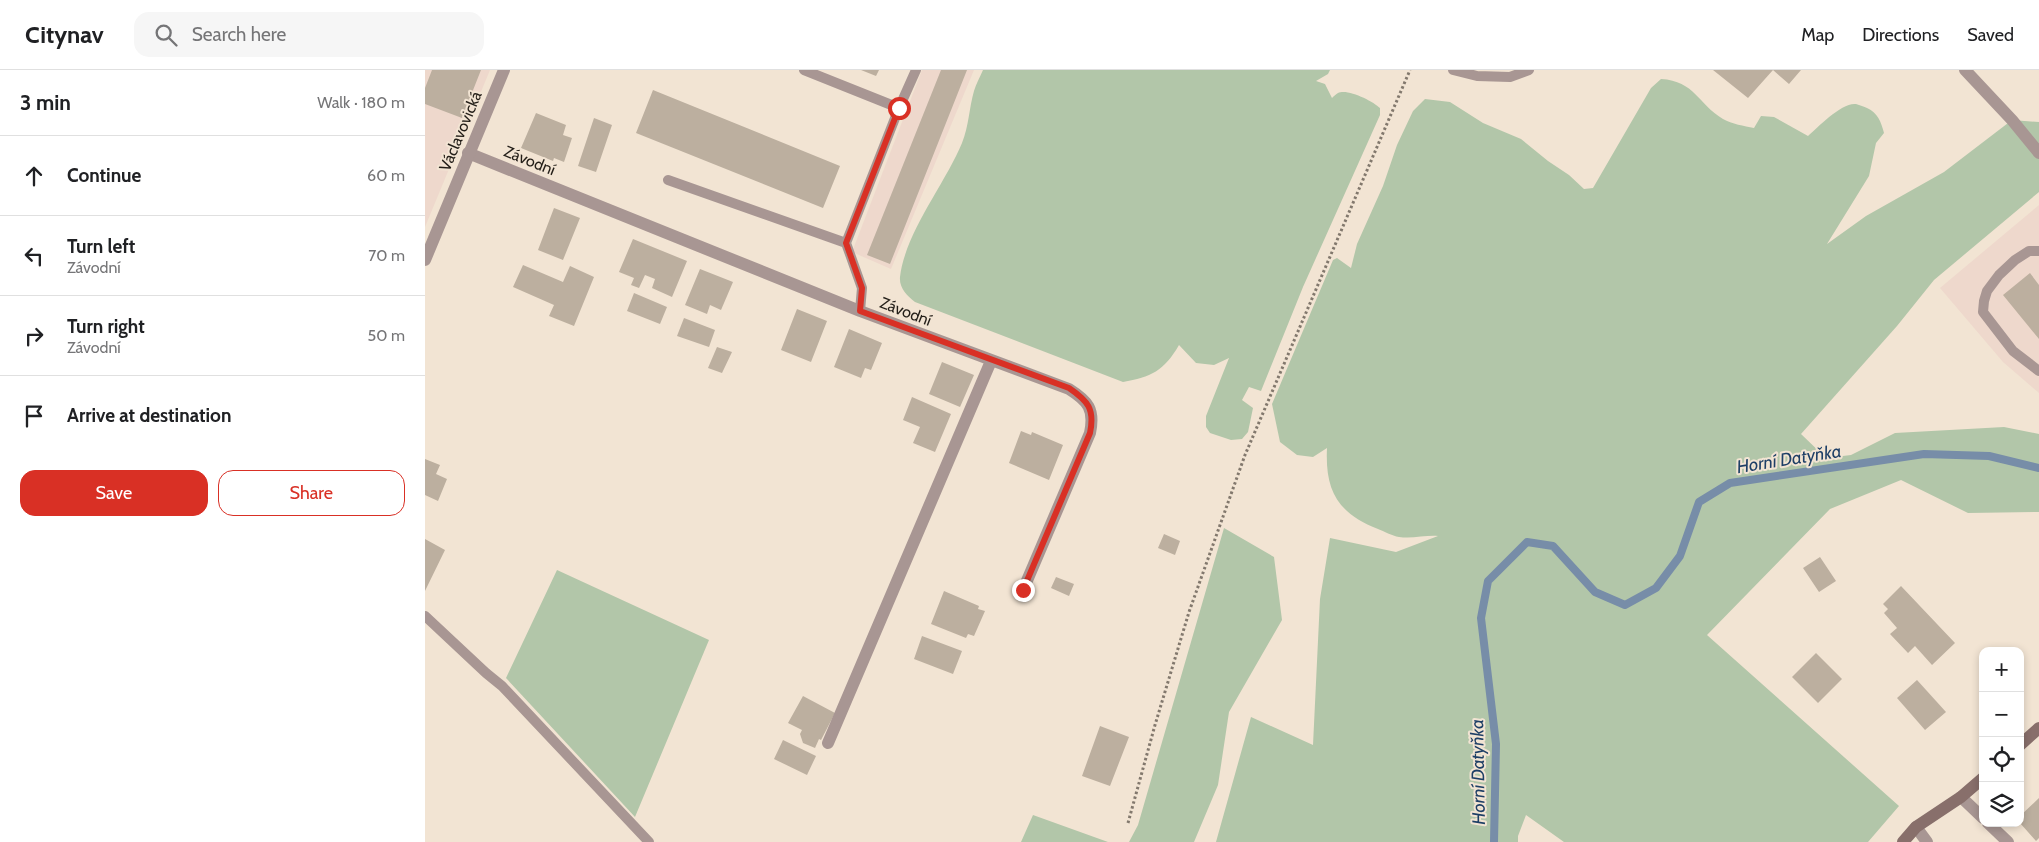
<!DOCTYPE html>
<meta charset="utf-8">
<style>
body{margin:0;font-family:Cabin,sans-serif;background:#f6f6f6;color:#202124}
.controls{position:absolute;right:15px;bottom:15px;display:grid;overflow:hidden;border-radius:10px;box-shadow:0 2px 8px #0003}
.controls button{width:45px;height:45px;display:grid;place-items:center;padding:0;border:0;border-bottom:1px solid #e0e0e0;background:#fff;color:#202124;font:25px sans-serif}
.stop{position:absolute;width:15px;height:15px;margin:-11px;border:4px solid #d93025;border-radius:50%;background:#fff}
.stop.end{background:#d93025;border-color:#fff;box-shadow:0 1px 5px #0008}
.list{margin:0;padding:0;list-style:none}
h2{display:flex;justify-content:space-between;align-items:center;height:65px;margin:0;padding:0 20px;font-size:21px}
h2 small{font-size:16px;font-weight:400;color:#757577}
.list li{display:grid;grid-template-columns:32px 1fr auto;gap:15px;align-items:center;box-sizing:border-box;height:80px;padding:0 20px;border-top:1px solid #e0e0e0}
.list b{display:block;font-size:19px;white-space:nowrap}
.list p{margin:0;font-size:16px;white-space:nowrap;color:#757577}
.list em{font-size:16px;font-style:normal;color:#757577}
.actions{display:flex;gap:10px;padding:15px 20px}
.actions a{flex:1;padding:11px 0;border:1px solid #d93025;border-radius:15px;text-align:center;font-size:18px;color:#d93025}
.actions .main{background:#d93025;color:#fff}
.icon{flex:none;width:28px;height:28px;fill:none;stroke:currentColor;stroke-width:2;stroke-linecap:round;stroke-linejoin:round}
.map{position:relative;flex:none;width:1614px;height:772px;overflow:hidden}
header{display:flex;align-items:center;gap:30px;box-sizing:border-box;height:70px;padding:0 25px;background:#fff;border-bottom:1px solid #e0e0e0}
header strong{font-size:24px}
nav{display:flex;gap:28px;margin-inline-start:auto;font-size:18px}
.search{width:350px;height:45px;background:#f6f6f6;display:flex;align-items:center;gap:12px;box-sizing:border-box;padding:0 18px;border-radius:15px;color:#757577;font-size:19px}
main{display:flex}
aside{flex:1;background:#fff}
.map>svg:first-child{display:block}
</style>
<header>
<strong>Citynav</strong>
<div class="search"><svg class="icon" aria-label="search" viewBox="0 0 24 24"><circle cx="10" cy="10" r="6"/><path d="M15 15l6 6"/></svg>Search here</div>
<nav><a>Map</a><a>Directions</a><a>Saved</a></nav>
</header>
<main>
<aside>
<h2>3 min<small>Walk · 180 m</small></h2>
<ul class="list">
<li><svg class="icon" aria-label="ahead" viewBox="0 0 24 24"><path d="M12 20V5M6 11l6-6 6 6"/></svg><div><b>Continue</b></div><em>60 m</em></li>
<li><svg class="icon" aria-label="left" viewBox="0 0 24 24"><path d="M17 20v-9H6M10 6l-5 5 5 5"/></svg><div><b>Turn left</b><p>Závodní</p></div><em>70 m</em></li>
<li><svg class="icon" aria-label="right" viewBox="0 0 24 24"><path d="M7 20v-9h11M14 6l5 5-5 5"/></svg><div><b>Turn right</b><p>Závodní</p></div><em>50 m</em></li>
<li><svg class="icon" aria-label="arrive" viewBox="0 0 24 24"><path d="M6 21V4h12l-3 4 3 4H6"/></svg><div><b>Arrive at destination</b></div></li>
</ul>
<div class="actions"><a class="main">Save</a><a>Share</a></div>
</aside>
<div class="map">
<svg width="1614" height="772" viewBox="0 0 1614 772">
<rect width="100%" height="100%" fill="#f2e4d3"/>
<path fill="#eed8cc" d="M0,0h65l-65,157z
M497,0h52l-83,199 -39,-17z
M1614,135v188l-36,-31 -63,-74z"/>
<path fill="#b2c6a9" d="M558,0h347l-2,4 -12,7 9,3 7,14c2,-2 4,-4 6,-5 9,-5 35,8 42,15v7l-77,172 -42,104 -12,-4 -7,13 11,8 -5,24 -6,7 -11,1 -21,-7 -4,-6v-11l23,-58 -15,7 -18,-2 -17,-18c-15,26 -28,32 -56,37l-208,-80c-8,-6 -16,-14 -15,-25 5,-44 45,-93 62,-134 7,-17 7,-35 12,-52 2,-7 6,-14 9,-21z
M1236,9c34,2 37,25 62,40 9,5 21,7 31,9l7,-12 13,1 34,19c10,-9 34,-34 48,-32 4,1 8,3 11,4 11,5 14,14 17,25l-8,10 -7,33 -42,68 39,-28 78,-44 68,-52 27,2v70l-105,88 -37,46 -96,108 25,24 25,-3 44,-22 109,-6 35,7v78l-71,1 -67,-33 -71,29 -123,126 192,171 -31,36h-304l-38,-27 -8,21v6h-302l35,-125 62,28 7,-146 10,-61 66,14 42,-16c-12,-1 -26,3 -39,1 -7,-1 -15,-6 -21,-8 -41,-16 -53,-39 -51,-81l-14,9 -16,-2 -17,-13 -8,-38 61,-144 4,-2 14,10 6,-24 26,-58 14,-41 16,-34 12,-12 25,3 33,21 38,16 27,22 21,14 15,14 9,-1 58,-100z
M799,458l50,29 8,63 -53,92 -11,73 -24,57h-65l9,-17z
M132,500l152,70 -74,177 -129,-139z
M608,745l75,27h-87z"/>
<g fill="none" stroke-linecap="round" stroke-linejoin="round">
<path stroke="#778da8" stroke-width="8" d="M1069,772l2,-98 -15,-126 7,-37 39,-39 26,4 42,46 30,13 31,-17 24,-32 19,-54 31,-19 194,-29 65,2 50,12"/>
</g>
<path fill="#bcaf9f" d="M7,0h49l-19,48 -37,-14v-16z
M436,0h18l-3,6z
M516,0h26l-77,194 -23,-9z
M1288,0h60l-25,28z
M1348,0h28l-12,14z
M228,20l187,76 -17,42 -187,-75z
M111,43l30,12 -3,10 9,3 -8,24 -10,-4 -1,3 -32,-13z
M169,48l18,7 -16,47 -18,-6z
M129,138l26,10 -17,42 -25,-10z
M208,169l54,22 -15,36 -20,-9 3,-9 -10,-4 -6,13 -8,-3 3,-7 -15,-6z
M98,195l40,17 7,-16 24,11 -20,49 -25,-10 5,-11 -41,-18z
M275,199l33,13 -12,28 -11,-5 -3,9 -22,-9z
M1605,203l9,12v54l-36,-44z
M209,223l33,14 -7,17 -33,-13z
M372,239l30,12 -16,41 -30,-12z
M259,248l31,12 -6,17 -32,-11z
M424,259l33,14 -11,27 -6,-2 -4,10 -27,-11z
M292,277l15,5 -10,21 -14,-5z
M517,292l32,13 -14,32 -31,-13z
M487,327l39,17 -16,38 -22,-9 7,-16 -17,-7z
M596,361l10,4 1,-3 31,13 -14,35 -40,-17z
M0,389l15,6 -4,9 11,5 -9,22 -13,-6z
M739,464l16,7 -5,14 -17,-7z
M0,469l20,11 -20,41z
M1395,487l16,24 -17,11 -16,-24z
M631,507l18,7 -5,12 -18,-8z
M1476,516l54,57 -23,22 -17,-19 -7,7 -18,-19 7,-6 -13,-15 4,-4 -5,-5z
M519,521l35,15 -1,3 7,2 -11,25 -6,-2 -2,4 -35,-14z
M497,566l40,15 -9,23 -39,-15z
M1391,583l26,26 -24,24 -26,-26z
M1492,610l29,32 -21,18 -28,-32z
M378,626l32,17 -14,27 -2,-1 -4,9 -12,-5 -3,-9 2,-4 -14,-7z
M675,656l29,11 -19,49 -28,-10z
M358,670l33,16 -9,19 -33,-16z
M1614,728v40l-3,3 -16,-18v-7z"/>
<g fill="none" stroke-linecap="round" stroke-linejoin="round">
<path stroke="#82786d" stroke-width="3" stroke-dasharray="2.5 2.5" stroke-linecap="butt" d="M703,753l27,-98 34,-113 56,-157 165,-385"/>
<path stroke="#a89693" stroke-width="10" d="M379,0l95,38
M1028,0l24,6 33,1 19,-7
M243,110l178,63
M1614,181h-10l-14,9 -16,15 -12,16 -3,10 -1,11 30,39 26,20
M435,241l2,-23 -16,-45 53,-135 17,-38
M0,546l61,57 16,13 147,156"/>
<path stroke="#a89693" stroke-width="12" d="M1540,0l47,50 27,33
M43,83l392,158 209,78c19,12 26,20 21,44l-67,157
M403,673l163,-382
M1536,727l22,21
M1563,753l20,19
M1491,757l11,15"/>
<path stroke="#a89693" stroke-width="12" d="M0,190l79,-190"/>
<path stroke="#886f6b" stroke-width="12" d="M1595,675l19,-17
M1478,772l13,-15 45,-30 22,-19"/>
</g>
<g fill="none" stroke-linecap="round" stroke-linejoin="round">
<path stroke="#d93025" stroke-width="6" d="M474,38l-53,135 16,45 -2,23 209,77c19,13 26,21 21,45l-67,157"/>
</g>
<g text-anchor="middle" stroke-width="4" stroke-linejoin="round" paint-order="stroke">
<g font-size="16" fill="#231e18" stroke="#f2e4d3">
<text transform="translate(35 61) rotate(-67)" y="6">Václavovická</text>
<text transform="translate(105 90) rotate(22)" y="6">Závodní</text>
<text transform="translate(481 241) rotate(21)" y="6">Závodní</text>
</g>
<g font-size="18" font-style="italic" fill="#1e3f66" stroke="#f2e4d3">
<text transform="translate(1364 389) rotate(-9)" y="6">Horní Datyňka</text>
<text transform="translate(1053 702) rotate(-91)" y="6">Horní Datyňka</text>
</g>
</g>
</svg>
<div class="controls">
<button>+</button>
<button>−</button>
<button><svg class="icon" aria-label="locate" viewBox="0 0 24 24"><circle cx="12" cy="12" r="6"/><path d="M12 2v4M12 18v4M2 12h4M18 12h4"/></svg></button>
<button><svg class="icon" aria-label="layers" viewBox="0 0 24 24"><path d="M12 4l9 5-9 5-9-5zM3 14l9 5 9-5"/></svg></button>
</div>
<div class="stop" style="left:474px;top:38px"></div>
<div class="stop end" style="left:598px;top:520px"></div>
</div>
</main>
